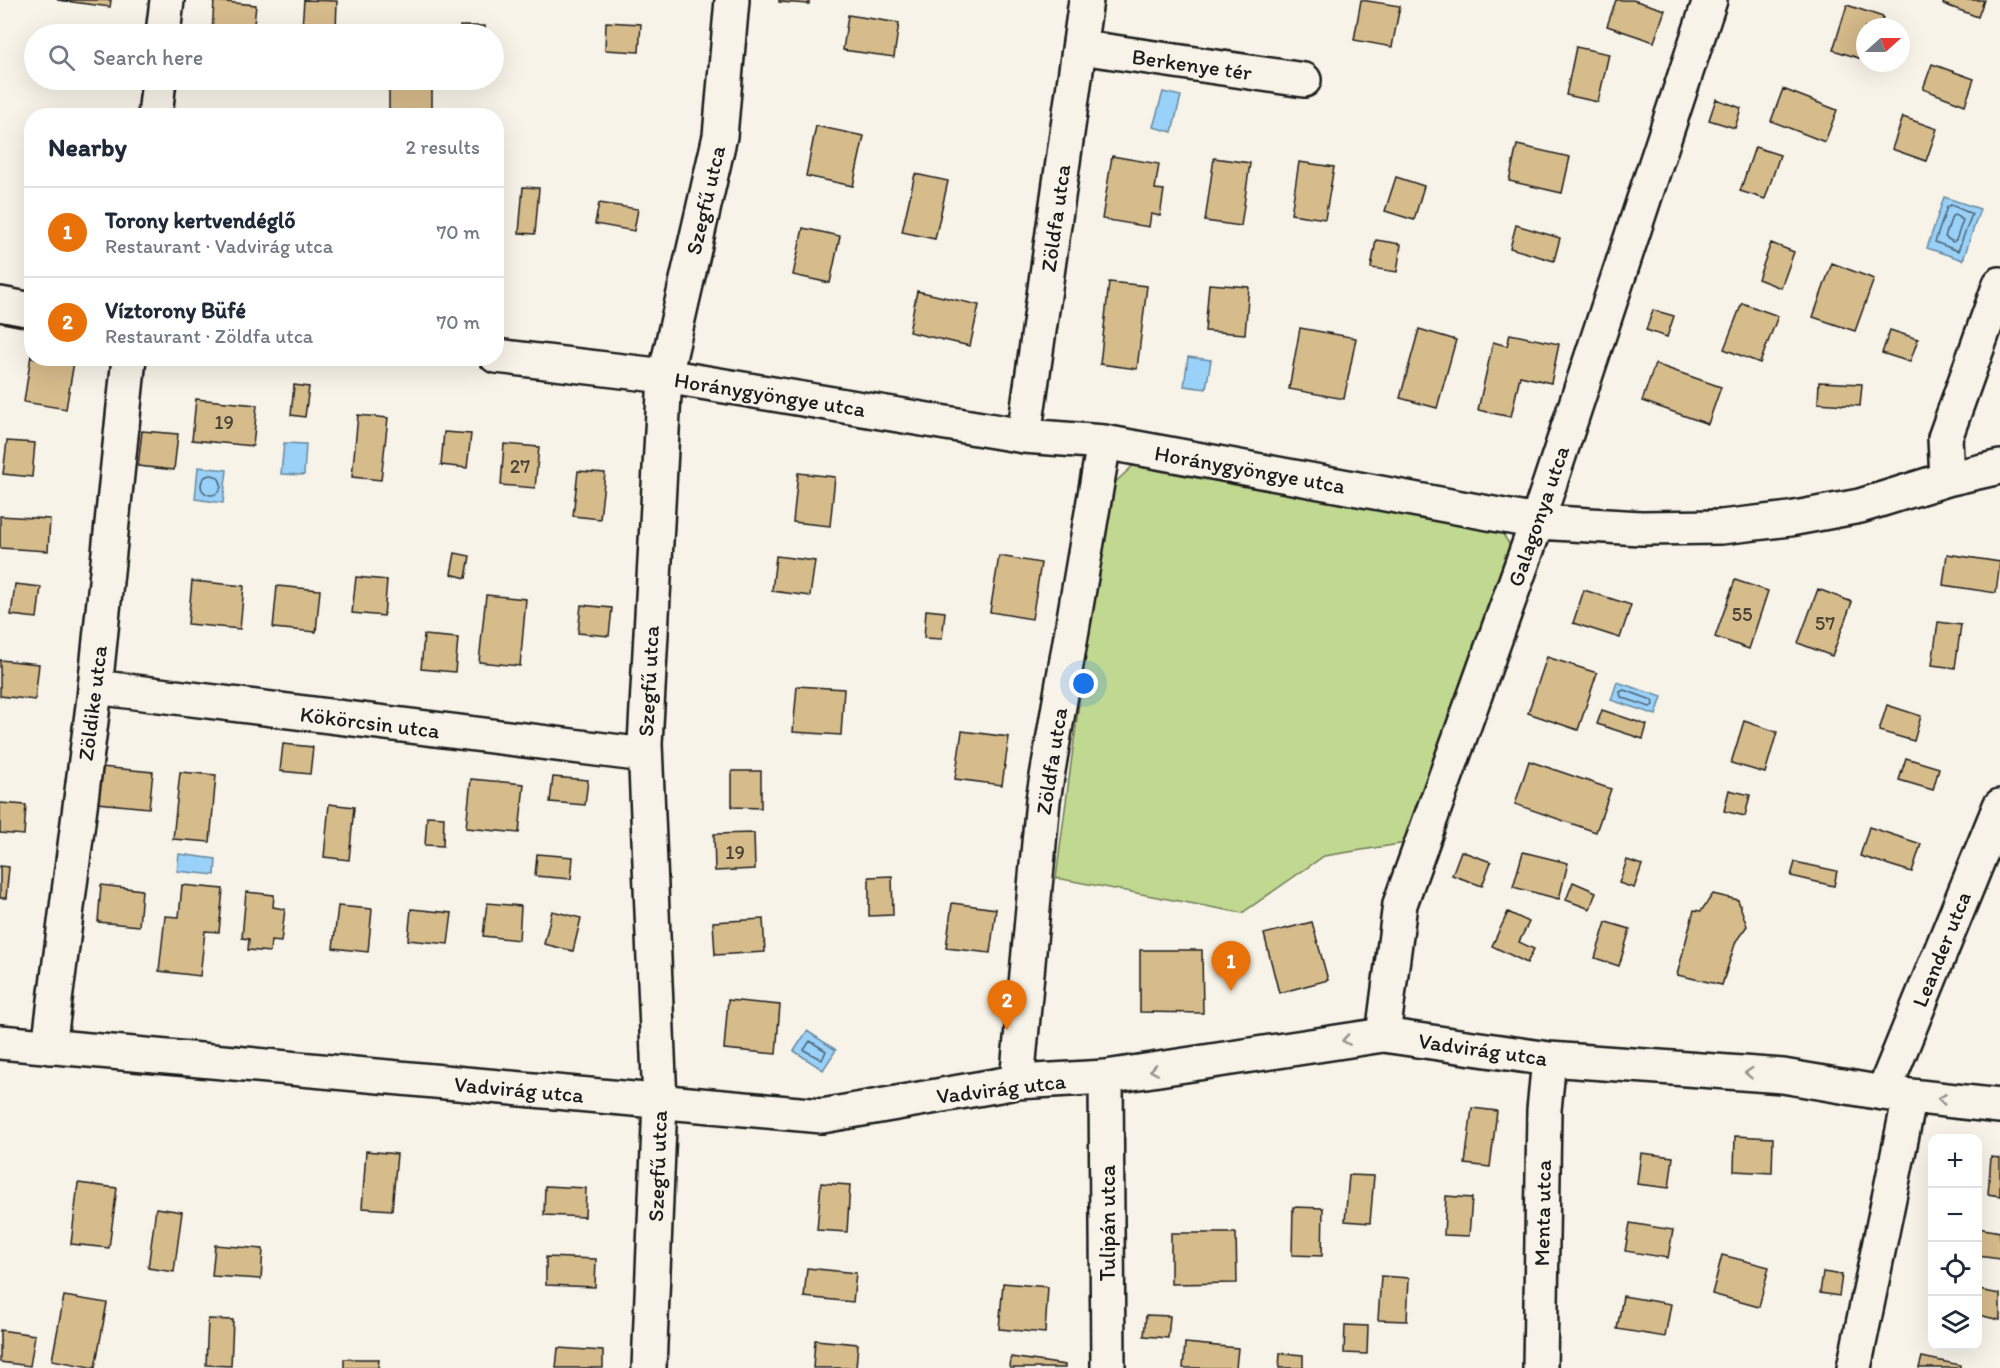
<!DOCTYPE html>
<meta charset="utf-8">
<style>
body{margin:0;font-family:Itim,sans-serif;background:#f6f6f7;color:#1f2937}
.controls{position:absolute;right:18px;bottom:18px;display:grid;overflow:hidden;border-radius:12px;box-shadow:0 6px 24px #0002}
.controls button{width:54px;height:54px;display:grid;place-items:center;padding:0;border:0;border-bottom:2px solid #e0e1e3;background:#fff;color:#1f2937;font:30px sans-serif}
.compass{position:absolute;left:1856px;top:18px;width:54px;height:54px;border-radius:50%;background:#fff;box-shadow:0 6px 24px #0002;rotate:69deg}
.you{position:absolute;left:1084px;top:684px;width:21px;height:21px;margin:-15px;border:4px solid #fff;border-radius:50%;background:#1a73e8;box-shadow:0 0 0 9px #1a73e833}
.badge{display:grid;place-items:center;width:39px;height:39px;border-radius:50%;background:#d1495b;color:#fff;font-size:20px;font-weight:700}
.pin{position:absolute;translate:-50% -50px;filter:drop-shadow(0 2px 3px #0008)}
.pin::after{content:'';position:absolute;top:32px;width:21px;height:18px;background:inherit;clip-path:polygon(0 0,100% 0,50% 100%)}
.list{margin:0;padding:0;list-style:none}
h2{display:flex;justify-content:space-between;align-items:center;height:78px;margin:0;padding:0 24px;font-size:26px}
h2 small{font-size:20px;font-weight:400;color:#747a83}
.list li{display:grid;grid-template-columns:39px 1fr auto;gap:18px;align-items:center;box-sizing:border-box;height:90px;padding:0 24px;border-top:2px solid #e0e1e3}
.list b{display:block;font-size:22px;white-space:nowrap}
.list p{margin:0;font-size:20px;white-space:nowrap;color:#747a83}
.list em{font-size:20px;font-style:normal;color:#747a83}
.icon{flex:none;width:33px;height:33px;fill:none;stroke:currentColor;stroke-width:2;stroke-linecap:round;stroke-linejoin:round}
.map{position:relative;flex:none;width:2000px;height:1368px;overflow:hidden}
.search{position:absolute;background:#fff;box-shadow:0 6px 24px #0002;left:24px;top:24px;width:480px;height:66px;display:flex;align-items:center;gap:15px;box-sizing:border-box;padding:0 21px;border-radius:33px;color:#747a83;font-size:22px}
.panel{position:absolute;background:#fff;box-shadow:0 6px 24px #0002;left:24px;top:108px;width:480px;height:258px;border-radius:24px}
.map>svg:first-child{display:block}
</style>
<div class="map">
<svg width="2000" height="1368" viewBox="0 0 2000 1368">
<rect width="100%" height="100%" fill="#f7f3e8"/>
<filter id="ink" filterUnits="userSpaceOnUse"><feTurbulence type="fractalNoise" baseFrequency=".0167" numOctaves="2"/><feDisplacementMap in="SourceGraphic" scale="12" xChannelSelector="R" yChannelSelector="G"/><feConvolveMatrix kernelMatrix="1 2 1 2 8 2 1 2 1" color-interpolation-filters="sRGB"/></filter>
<g filter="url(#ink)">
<path fill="#c0d88f" stroke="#6e7a56" stroke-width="1.5" d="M1140,459l350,55 27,42 -111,287 -82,13 -82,57 -186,-35 51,-388z"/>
<path fill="#99d1f8" stroke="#6789a0" stroke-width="1.5" d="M1163,92l18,4 -9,36 -19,-5z
M1944,197l36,12 -17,51 -36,-12z
M1188,357l23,3 -5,29 -22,-3z
M284,443l22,1 -2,31 -23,-1z
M198,467l29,3 -4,33 -28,-4z
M1617,682l45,15 -6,18 -45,-15z
M179,854l37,5 -1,16 -38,-4z
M807,1031l29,19 -13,20 -29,-19z"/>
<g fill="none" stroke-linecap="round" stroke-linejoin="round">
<path stroke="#4e6474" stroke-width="1.5" d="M1951,205l21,9 -14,37 -23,-9 12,-35z
M1955,215l8,5 -7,20 -3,2 -8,-5 7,-21z
M201 485a10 10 0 1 1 20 0a10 10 0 1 1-20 0Z
M1624,690l28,10 1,5 -3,2 -29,-10 -1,-5z
M810,1041l16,10 -4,9 -18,-10z"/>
</g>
<path fill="#d6bb8b" stroke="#1c1c1c" stroke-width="1.5" d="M57,0h54l-1,7z
M304,0l33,1 -1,29 -34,-2z
M779,0h30v4l-30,-2z
M1361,0l39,6 -8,41 -38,-7z
M1616,0h17l32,10 -11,32 -47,-16z
M1944,0h40l-6,17 -35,-13z
M214,1l42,4 -3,29h-41z
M1847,5l36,12 -3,10h-15v33l-32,-10z
M848,15l51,8 -5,34 -51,-7z
M606,22l35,2 -2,28 -34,-2z
M460,26h25v8h-25z
M1576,47l33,7 -11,48 -32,-7z
M1932,64l42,15 -9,26 -42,-16z
M64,80h43v6l-43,-4z
M389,80h43v31h-43z
M1783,89l54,21 -12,32 -54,-21z
M1716,99l25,9 -6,20 -26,-8z
M1903,117l34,12 -11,32 -34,-12z
M816,126l48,10 -11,50 -47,-10z
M1517,145l53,12 -8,36 -53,-12z
M1755,147l25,8 -15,44 -25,-8z
M1112,156l47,8 -4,25 9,1 -4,26 -9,-2 -2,13 -47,-8z
M1214,158l36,5 -9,63 -36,-5z
M1299,162l35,5 -9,52 -34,-5z
M915,174l33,7 -13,58 -33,-7z
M1396,177l28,9 -10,34 -29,-9z
M523,187l16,1 -4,46 -16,-1z
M599,203l39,6 -4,22 -39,-7z
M1516,225l44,13 -6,23 -44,-13z
M803,228l37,8 -10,47 -37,-8z
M1376,240l25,4 -4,28 -26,-4z
M1771,243l23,9 -13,36 -23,-9z
M1832,263l42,16 -19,52 -42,-14z
M1109,282l38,4 -10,83 -37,-5z
M1209,284l40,3 -4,47 -40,-3z
M917,291l62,14 -9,41 -61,-14z
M1742,303l36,13 -18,47 -36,-14z
M1653,310l21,6 -7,21 -21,-7z
M1300,328l56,10 -12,61 -55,-10z
M1419,329l37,11 -19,68 -37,-10z
M1890,330l28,9 -8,23 -28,-9z
M1510,334l49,10 -8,39 -31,-7 -9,41 -33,-7 15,-68 14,4z
M31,355l1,3 42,4 -8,47 -42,-7z
M1655,364l66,23 -13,37 -66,-23z
M1819,382l43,2 -2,22 -42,-3z
M294,385l15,2 -4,30 -14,-2z
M196,399l61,6 -4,41 -61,-6z
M358,415l30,3 -7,62 -29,-3z
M142,431l36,3 -4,36 -36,-4z
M444,432l27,2 -4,34 -26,-3z
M7,441l28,2 -3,34 -29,-3z
M504,444l35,3 -4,41 -34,-3z
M578,471l27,2 -5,46 -27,-3z
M798,473l37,4 -5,49 -37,-4z
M0,516l50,3 -2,32 -48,-3z
M455,553l15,3 -4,22 -15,-4z
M1947,554l53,8 -4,31 -53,-8z
M776,556l39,5 -5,35 -38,-5z
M999,556l42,7 -9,56 -42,-7z
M356,577l31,3 -3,36 -32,-3z
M1735,580l33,11 -19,58 -34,-12z
M192,581l52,5 -4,43 -52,-5z
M15,584l26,3 -4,31 -26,-3z
M277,586l43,4 -4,42 -43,-4z
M1818,589l34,13 -20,54 -34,-13z
M1584,590l47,15 -11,33 -47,-15z
M486,595l40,4 -6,67 -41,-4z
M581,605l31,3 -3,28 -31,-3z
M926,610l19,2 -3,27 -18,-1z
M1938,622l23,3 -6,43 -23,-3z
M424,635l34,3 -3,34 -34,-3z
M1547,657l50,16 -19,57 -50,-17z
M0,660l39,4 -4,36 -35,-4z
M797,686l47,3 -3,46 -48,-3z
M1887,705l34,11 -7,25 -35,-10z
M1602,710l45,15 -4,14 -46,-15z
M1744,721l33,11 -12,41 -34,-10z
M962,731l47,6 -7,48 -47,-6z
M283,744l30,3 -3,27 -30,-3z
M1906,758l33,10 -6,22 -34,-10z
M1529,761l82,28 -15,43 -81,-28z
M101,767l52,5 -4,36 -52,-5z
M732,771h29v37l-29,-1z
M180,772l36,3 -6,67 -37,-3z
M553,777l35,3 -3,25 -35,-3z
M471,779l53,5 -5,49 -53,-5z
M1729,790l21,5 -5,21 -21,-5z
M0,803l26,2 -2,30 -24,-2z
M329,804l25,3 -5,53 -25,-3z
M427,816l17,1 -1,29 -18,-1z
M1869,827l52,17 -9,28 -52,-16z
M754,833l1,36 -40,2 -1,-37z
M1461,851l30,11 -9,24 -30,-11z
M1523,852l45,11 -9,36 -46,-12z
M537,854l36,3 -2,22 -36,-3z
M1627,860l15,5 -8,23 -15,-5z
M1795,862l42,9 -3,15 -43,-10z
M0,866l9,1 -3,31h-6z
M892,876l1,39 -24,1v-39z
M1573,882l23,10 -6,17 -24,-9z
M101,885l41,5 -3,36 -41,-4z
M182,885l41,4 -4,43 -14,-1 -5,45 -41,-5 6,-55 14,1z
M246,892l28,3 -1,12 12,2 -4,33 -10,-1 -1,11 -22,-2 1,-11 -7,-1z
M1713,894l25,6 9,26 -11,15 -14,44 -45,-10 17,-65 7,1z
M487,903l34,3 -2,34 -36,-4z
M952,903l44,6 -6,44 -44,-5z
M338,906l34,3 -4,43 -35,-4z
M411,909l41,4 -4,31 -40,-4z
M552,911l29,7 -8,33 -29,-7z
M1508,912l21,10 -10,20 15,7 -7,14 -35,-17z
M763,919l2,33 -50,3 -2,-33z
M1312,922l16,58 -49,13 -15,-59z
M1606,922l24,7 -11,37 -24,-8z
M1140,950h62l1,63 -63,-1z
M728,1000l52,5 -4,49 -52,-5z
M1472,1108l25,3 -7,56 -25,-3z
M1735,1136l38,2 -1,35 -38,-2z
M366,1151l31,3 -5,56 -30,-2z
M1641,1153l32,4 -4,31 -32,-4z
M1991,1157l9,1v38l-12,-2z
M1349,1175l25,1 -4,47 -25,-2z
M78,1183l39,5 -8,60 -38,-4z
M821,1183l29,2 -3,47 -30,-2z
M545,1186l41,2 -1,29 -41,-2z
M1446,1196l26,2 -3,38 -25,-1z
M1293,1207l30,1 -1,48 -30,-1z
M156,1208l26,4 -8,60 -26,-4z
M1630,1223l43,7 -5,28 -43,-7z
M1978,1228l22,4v27l-22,-3z
M1171,1233h65l1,50 -66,1z
M215,1245l48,4 -2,30 -49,-3z
M1722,1255l47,12 -10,40 -47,-13z
M546,1257l50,2 -1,28 -49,-2z
M807,1268l49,5 -3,29 -49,-5z
M1823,1272l19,3 -3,21 -19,-3z
M1381,1276l28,2 -2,43 -29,-1z
M1003,1283l45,4 -3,46 -46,-4z
M1979,1290l21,4v26l-22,-5z
M64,1296l43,7 -12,65 -43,-8z
M1623,1296l48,8 -6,33 -48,-8z
M1146,1315l24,1 -2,22 -24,-2z
M208,1319l25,1 -2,46 -25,-1z
M1345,1325l23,1 -1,28 -23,-1z
M0,1330l35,5 -5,31 -30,-4z
M815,1340l43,4 -2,24h-43z
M1185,1343l53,5 -2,20h-53z
M558,1348l45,3v17h-47z
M1280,1353l23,2v13h-24z
M1011,1357l54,8v3h-55z
M1922,1357l38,8v3h-41z
M344,1359h35l-1,9h-34z"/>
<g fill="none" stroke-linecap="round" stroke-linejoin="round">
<defs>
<path id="minor" d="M163,34l4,-34
M1080,47l224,33
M155,116l4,-36
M0,304l32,6
M496,356l169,20 359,60 80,6 433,80 104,6 80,-1 69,-8 70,-13 87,-27 53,-12
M1024,436l62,-436
M1947,479l-2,-41 55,-154
M95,687l550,68
M1383,1035l17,-131 137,-382 173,-522
M0,1042l822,74 195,-34 89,-5 277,-42 166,24 234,17 100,17 117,13
M49,1047l45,-349 35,-340
M1106,1077l2,291
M1017,1082l26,-282 61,-358
M1883,1093l117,-287
M649,1368l11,-266 -15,-358 20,-368 55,-240 12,-136
M1540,1368l4,-258 5,-51
M1854,1368l56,-272"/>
</defs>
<use href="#minor" stroke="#1c1c1c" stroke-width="38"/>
<use href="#minor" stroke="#f7f3e8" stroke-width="33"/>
</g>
<defs><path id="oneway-chevron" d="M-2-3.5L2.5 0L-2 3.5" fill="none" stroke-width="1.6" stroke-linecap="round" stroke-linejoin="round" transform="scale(1.5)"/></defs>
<g stroke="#94928c">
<use href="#oneway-chevron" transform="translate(1346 1040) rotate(171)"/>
<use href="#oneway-chevron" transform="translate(1154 1070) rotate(171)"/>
<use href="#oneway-chevron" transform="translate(1749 1073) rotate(-176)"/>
<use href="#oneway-chevron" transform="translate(1942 1099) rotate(-173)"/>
</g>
</g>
<g text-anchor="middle" stroke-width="4.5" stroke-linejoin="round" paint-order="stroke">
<g font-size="20" fill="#4a4438">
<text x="224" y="429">19</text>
<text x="520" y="473">27</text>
<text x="1742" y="621">55</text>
<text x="1825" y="630">57</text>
<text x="735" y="859">19</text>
</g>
<g font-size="22" fill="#1c1c1c" stroke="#f7f3e8">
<text transform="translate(1192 64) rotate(8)" y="8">Berkenye tér</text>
<text transform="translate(705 200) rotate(-77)" y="8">Szegfű utca</text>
<text transform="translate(1055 218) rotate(-82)" y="8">Zöldfa utca</text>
<text transform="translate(770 394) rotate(9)" y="8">Horánygyöngye utca</text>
<text transform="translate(1250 469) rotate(10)" y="8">Horánygyöngye utca</text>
<text transform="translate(1538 516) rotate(-71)" y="8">Galagonya utca</text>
<text transform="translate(648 681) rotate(-87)" y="8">Szegfű utca</text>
<text transform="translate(92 703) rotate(-83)" y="8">Zöldike utca</text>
<text transform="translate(370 722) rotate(7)" y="8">Kökörcsin utca</text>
<text transform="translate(1051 761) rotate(-81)" y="8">Zöldfa utca</text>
<text transform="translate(1941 949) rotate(-68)" y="8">Leander utca</text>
<text transform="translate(1483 1049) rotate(8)" y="8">Vadvirág utca</text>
<text transform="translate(1001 1088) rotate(-7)" y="8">Vadvirág utca</text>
<text transform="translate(519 1089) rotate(5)" y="8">Vadvirág utca</text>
<text transform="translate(657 1166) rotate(-88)" y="8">Szegfű utca</text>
<text transform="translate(1542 1213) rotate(-89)" y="8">Menta utca</text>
<text transform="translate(1107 1223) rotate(-90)" y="8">Tulipán utca</text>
</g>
</g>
</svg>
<div class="controls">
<button>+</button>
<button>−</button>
<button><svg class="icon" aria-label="locate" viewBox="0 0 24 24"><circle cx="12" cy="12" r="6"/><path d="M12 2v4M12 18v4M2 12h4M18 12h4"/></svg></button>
<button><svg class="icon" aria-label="layers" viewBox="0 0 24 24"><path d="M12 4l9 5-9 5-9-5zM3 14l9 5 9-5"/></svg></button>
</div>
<svg class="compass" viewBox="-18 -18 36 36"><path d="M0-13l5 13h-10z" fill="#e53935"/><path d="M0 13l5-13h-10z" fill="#747a83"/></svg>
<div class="you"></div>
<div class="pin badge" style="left:1231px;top:991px;background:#e8710a">1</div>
<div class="pin badge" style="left:1007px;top:1030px;background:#e8710a">2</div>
<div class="search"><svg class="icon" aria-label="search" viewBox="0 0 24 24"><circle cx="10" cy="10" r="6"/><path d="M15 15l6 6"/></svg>Search here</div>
<section class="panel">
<h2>Nearby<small>2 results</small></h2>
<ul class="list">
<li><span class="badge" style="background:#e8710a">1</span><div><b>Torony kertvendéglő</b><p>Restaurant · Vadvirág utca</p></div><em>70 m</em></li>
<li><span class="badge" style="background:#e8710a">2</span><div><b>Víztorony Büfé</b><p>Restaurant · Zöldfa utca</p></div><em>70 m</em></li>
</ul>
</section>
</div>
